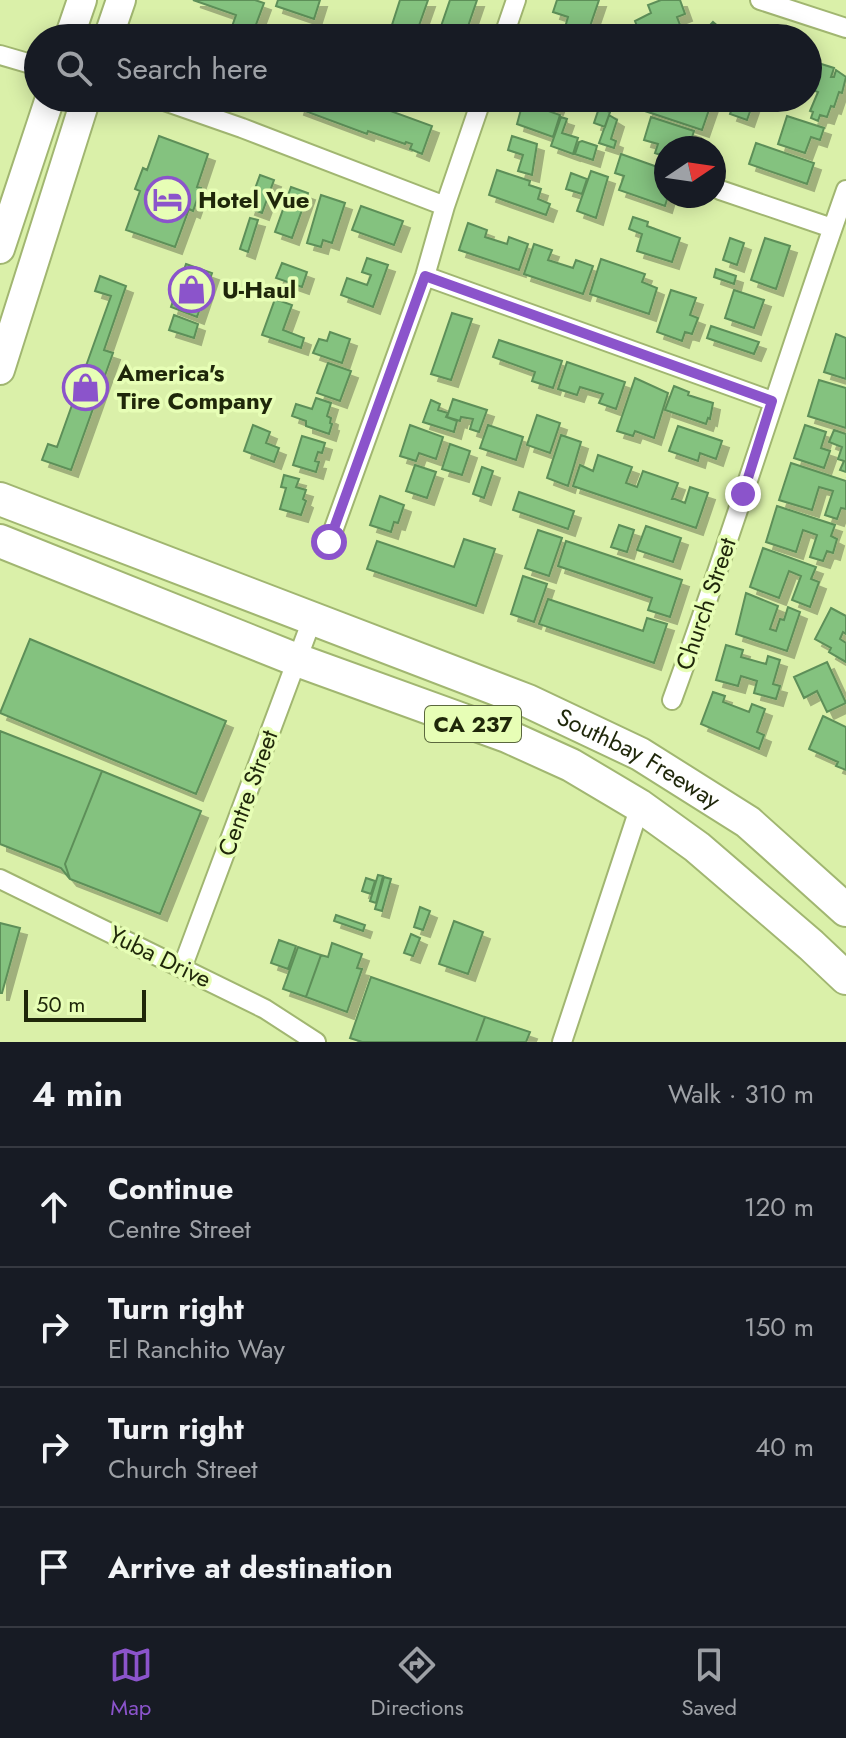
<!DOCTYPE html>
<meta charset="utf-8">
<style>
body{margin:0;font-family:Jost,sans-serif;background:#20242c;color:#f1f3f6}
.compass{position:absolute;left:654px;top:136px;width:72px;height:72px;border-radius:50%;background:#171b24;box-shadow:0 4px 20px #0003;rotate:77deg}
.scale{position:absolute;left:24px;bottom:20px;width:122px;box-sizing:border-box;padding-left:8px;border:4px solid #1f270a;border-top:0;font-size:22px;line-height:28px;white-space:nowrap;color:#1f270a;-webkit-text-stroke:6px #e7feb6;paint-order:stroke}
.stop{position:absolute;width:24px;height:24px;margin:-18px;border:6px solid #8b54cb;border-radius:50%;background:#fff}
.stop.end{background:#8b54cb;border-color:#fff;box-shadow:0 2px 8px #0008}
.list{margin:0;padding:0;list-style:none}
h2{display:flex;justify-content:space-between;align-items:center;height:104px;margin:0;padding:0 32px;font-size:34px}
h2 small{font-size:26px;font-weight:400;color:#9ea1a6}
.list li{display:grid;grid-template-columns:52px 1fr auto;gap:24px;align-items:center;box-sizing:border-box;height:120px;padding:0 32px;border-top:2px solid #363941}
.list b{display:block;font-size:30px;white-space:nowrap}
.list p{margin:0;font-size:26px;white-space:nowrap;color:#9ea1a6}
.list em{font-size:26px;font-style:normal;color:#9ea1a6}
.icon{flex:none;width:44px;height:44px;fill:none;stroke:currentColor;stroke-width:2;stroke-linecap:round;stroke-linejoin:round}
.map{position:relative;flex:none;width:846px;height:1042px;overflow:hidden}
.search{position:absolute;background:#171b24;box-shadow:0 4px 20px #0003;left:24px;right:24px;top:24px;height:88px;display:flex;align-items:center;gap:20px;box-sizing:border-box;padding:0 28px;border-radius:44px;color:#9ea1a6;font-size:30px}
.sheet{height:584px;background:#171b24}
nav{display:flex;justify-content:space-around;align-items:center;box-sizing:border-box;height:112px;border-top:2px solid #363941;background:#171b24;font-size:22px;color:#9ea1a6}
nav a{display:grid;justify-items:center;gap:4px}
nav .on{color:#8b54cb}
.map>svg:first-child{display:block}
</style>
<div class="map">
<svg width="846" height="1042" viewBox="0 0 846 1042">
<defs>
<filter id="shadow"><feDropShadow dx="7" dy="7" stdDeviation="0" flood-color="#0004"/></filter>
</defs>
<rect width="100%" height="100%" fill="#daf0a9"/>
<path fill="#84c27f" stroke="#5d8f59" stroke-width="2" filter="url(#shadow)" d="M193,0h62l9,3 -13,35h-23l8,-23z
M278,0h42l-6,19 -38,-13z
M400,0h28l-13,37 -24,-9z
M450,0h27l-13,38h-27z
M557,0h42l-13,38 -22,-7 4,-14 -15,-5z
M661,0h19l5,14 -8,3 8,21h-29l-4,-8 -12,4 -5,-13 16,-8 -3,-8z
M713,22l12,10 -3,6h-16l-4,-4z
M174,31l21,7h-23z
M323,31l20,7h-22z
M815,62l19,6 -3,9h3l2,-7 10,7 -4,16 -3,-1 -5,15 -3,-1 -4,11 -7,-2 -2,6 -7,-3 2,-6 -3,-1 8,-19 -8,-3 3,-8 -4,-1z
M300,98h55l77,28 -10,28 -12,-5 2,-5 -6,-2 -1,2 -37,-13 -1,3 -70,-26z
M526,98h34l-4,10z
M649,98h46l16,6 -9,26 -57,-19z
M736,98l17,5 -6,17 -17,-6z
M523,102l37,13 -7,22 -36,-13z
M599,108l11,4 -5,15 -11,-4z
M609,115l8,5 -6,19 5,2 -2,7 -15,-5z
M787,116l37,12 -4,12 -9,-3 -6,16 -27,-9z
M561,117l6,2 -5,14 16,5 -5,16 -22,-8z
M651,117l43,14 -5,16 -23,1v17l-5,-1 3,-8 -9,-3 3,-9 -14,-4z
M159,136l49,18 -11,33 4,1 -8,23 -4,-2 -14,38 -49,-17 14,-39 -5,-2 8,-21 4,2z
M512,136l25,8 -5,31 -14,-4 5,-16 -15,-5z
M582,141l15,5 -4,14 -18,-6 4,-12z
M756,143l58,20 -7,21 -58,-20z
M621,154l45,16 2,26 -3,10 -46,-16 5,-14 -9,-3z
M497,170l33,11 -1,4 12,4 -3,10 12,5 -4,11 -57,-20z
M591,171l17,6 -12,41 -19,-7z
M571,173l16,6 -5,15 -16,-5z
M260,175l14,5 -12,33 -14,-5z
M291,187l17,6 -16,45 -17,-6z
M321,195l24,8 -13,40 -9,-3 -2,7 -14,-4z
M361,206l42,15 -9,24 -42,-15z
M633,217l15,5 -1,4 33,12 -8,24 -35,-11 5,-17 -13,-5z
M250,218l8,2 -10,32 -8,-3z
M468,223l19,7 -2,7 22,7 2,-7 19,7 -9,26 -60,-20z
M730,238l14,5 -7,22 -14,-5z
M765,238l25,8 -14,43 -25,-9z
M534,244l18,6 -4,10 25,8 3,-8 17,6 -10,28 -59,-20z
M367,258l21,7 -15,42 -32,-12 6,-17 20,7 4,-10 -9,-3z
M601,259l44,15 -3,8 15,6 -8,26 -59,-20z
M282,263l25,9 -5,15 -26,-9z
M186,264l26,9 -15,44 -26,-10z
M716,269l20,7 -2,8 -20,-7z
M100,276l26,10 -22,64 9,3 -42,117 -29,-10 6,-16 9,3 54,-151 -16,-5z
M671,290l25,8 -6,17 8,3 -6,16 -7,-2 -3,9 -25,-9z
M734,290l30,10 -10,28 -29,-10z
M275,299l17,6 -9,25 21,8 -3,10 -39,-13z
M452,313l20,6 -21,61 -20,-6z
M174,315l24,9 -4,14 -25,-8z
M711,326l48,16 -5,12 -47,-16z
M330,332l20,7 -8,24 -29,-10 6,-14 8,2z
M836,334l10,4v41l-22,-7z
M499,340l63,21 -9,27 -21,-7 3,-9 -42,-15z
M567,362l58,20 -9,27 -17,-6 4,-9 -23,-7 -3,8 -19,-6z
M328,363l23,8 -11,30 -23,-8z
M635,378l33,15 -14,45 -19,-7 -2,5 -16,-5z
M819,380l27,8v40l-38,-12z
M674,386l15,6 -1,3 25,8 -3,16 -2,-1 -2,6 -41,-14z
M316,398l15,5 -4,13 4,2 -1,5 2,1 -3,10 -23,-8v-5l-14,-5 4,-12 16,5z
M453,399l34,11 -8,22 -9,-3 3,-10 -12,-2 -1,4 -13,-4z
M431,400l9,4 -2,6 10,3 -2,4 11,4 -3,11 -31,-10z
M537,415l23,8 -10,30 -23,-8z
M253,425l17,7 -4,11 13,5 -5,14 -30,-11z
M410,425l33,12 -7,22 -17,-6 -3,8 -16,-5z
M488,425l35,12 -7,23 -36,-12z
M805,425l21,7 -5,16 9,3 -6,17 -30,-10z
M678,426l44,15 -6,18 -16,-6 -2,8 -29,-10z
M834,430l12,4v38l-6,-2 4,-9 -6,-2 4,-12 -13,-5z
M561,435l20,7 -13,44 -21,-8z
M302,436l23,7 -3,10 -4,-1 -3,9 4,1 -3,10 -23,-7z
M450,444l20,7 -8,24 -20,-6z
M598,455l34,12 -6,16 11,4 6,-16 35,12 -6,16h3l10,4 5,-16 18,6 -12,35 -123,-42 7,-21 13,6z
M791,463l55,18v28l-5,-1 -4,11 -12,-4 8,-24 -14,-4 -7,23 -33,-10z
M415,465l21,7 -9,26 -21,-7z
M482,467l11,4 -9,27 -11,-4z
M284,475l15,4 -3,8 10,3 -3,9 3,2 -5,14 -21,-6 6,-21 -5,-1z
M519,492l55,19 -6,18 -55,-19z
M380,496l24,9 -6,18 -4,-1 -3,10 -21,-7z
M777,506l58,19 -4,11 6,3 -4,14 -6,-2 -4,10 -13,-4 7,-22 -14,-5 -7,22 -30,-10z
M619,525l15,5 -7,22 -16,-5z
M646,526l35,12 -8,24 -36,-12z
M538,530l24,8 -13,38 -24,-8z
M464,539l31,10 -19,57 -109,-37 10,-28 77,26z
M566,541l116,39 -12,37 -22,-7 4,-12 -94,-32z
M763,548l53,19 -5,12 8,3 -9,25 -18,-7 9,-24 -12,-5 -10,27 -29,-11z
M523,576l24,8 -13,38 -23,-8z
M746,593l32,13 -8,23 6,2 4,-12 4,1 4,-13 12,5 -13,39 -51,-17z
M548,599l95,32 4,-13 20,6 -13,39 -115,-39z
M831,608l15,8v18l-3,-2 -3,7 6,4v19l-17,-10 2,-4 -16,-9z
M30,639l196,82 -30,73 -196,-81z
M726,645l17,5 -2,7 25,7 2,-8 12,4 -7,24 7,2 -4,13 -22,-6 3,-12 -16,-5 -3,10 -22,-6z
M827,662l19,41 -19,9 -10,-21 -13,7 -10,-21z
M713,692l12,4 -2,6 26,10 3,-8 13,5 -8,23 7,3 -5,14 -58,-25z
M823,716l23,11v43l-10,-4 2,-4 -29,-13z
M0,731l102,40 -37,93 5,15 -9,-11 -61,-24z
M102,771l99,40 -41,103 -90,-35 -5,-15z
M378,875l5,1 -7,27 -6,-2z
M384,877l7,2 -9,32 -7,-2z
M366,878l9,3 -4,13 -9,-3z
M420,907l10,4 -7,19 -9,-3z
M336,915l29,10 -2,6 -29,-10z
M454,921l29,11 -15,42 -29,-10z
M0,923l20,5 -18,65h-2z
M411,934l9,4 -7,18 -9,-3z
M279,940l17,6 -8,23 -17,-6z
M332,943l30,11 -5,14 5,1 -15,43 -41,-15 15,-42 7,2z
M298,947l23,8 -15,42 -23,-8z
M371,977l114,40 -9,25h-114l-12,-4z
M485,1017l45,15 -4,10h-50z"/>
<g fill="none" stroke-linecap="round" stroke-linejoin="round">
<defs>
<path id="street" d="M760,0l86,28
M503,38l13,-38
M0,55l38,11
M156,98l86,30 203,78
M720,190l112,38
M425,276l347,125
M329,542l96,-266 20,-70 37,-108
M672,700c62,-169 114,-341 174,-510
M0,879l265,130 51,33
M182,968l131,-351
M562,1042l78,-236"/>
<path id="primary" d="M69,38l13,-38
M108,38l13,-38
M0,249l50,-151
M0,370l86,-272"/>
<g id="highway">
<path id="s1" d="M0,499l528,202 112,53 108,68 98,88"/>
<path d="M0,541l297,119 210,76 64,29 69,41 57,41 114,98 35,33"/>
</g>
</defs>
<use href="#street" stroke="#a1b671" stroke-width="22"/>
<use href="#primary" stroke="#a1b671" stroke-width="32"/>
<use href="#highway" stroke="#a1b671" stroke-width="36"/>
<use href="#street" stroke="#fff" stroke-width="18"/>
<use href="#primary" stroke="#fff" stroke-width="28"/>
<use href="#highway" stroke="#fff" stroke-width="32"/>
</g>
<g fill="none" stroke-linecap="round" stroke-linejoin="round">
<path stroke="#8b54cb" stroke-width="10" d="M329,542l96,-266 347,125 -29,93"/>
</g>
<defs>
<symbol id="hotel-ring" viewBox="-11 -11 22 22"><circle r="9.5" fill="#e7feb6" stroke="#8b54cb" stroke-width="1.5"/><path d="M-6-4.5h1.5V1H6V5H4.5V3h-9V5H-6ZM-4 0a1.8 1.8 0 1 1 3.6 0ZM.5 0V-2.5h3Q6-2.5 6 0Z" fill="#8b54cb"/></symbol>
<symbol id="shop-ring" viewBox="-11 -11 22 22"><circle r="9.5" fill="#e7feb6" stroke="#8b54cb" stroke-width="1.5"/><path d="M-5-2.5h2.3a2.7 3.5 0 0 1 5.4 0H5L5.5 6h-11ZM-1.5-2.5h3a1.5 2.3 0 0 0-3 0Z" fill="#8b54cb"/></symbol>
</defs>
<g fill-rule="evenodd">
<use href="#hotel-ring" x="142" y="174" width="51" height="51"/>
<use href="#shop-ring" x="166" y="264" width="51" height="51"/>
<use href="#shop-ring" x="60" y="362" width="51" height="51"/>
</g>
<g text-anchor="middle" stroke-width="7" stroke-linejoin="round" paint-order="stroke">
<rect fill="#e7feb6" stroke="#5b683e" stroke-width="2" x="425" y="706" width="96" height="36" rx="6"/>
<g font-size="22" font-weight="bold" fill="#1f270a">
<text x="473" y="732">CA 237</text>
</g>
<g font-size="24" font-weight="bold" fill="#1f270a" stroke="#e7feb6" text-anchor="start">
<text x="198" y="208">Hotel Vue</text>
<text x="222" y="298">U-Haul</text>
<text x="117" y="381">America's<tspan x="117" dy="28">Tire Company</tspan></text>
</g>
<g font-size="24" fill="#1f270a" stroke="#e7feb6">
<text transform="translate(706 604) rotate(-71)" y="8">Church Street</text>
<text dy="8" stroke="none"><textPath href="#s1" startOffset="690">Southbay Freeway</textPath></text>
<text transform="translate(248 793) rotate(-70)" y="8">Centre Street</text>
<text transform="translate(160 957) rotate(26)" y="8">Yuba Drive</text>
</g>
</g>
</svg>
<svg class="compass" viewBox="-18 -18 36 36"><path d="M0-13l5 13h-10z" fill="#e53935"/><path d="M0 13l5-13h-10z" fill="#9ea1a6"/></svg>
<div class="scale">50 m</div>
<div class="stop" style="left:329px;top:542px"></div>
<div class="stop end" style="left:743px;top:494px"></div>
<div class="search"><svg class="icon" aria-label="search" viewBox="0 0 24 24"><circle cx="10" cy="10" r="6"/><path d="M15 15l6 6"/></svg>Search here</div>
</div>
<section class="sheet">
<h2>4 min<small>Walk · 310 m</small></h2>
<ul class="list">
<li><svg class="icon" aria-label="ahead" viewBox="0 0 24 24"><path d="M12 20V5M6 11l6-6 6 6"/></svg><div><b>Continue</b><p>Centre Street</p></div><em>120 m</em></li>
<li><svg class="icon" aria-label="right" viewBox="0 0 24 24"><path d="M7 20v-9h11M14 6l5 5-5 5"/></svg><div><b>Turn right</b><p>El Ranchito Way</p></div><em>150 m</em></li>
<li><svg class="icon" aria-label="right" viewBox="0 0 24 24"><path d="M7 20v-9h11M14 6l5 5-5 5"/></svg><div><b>Turn right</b><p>Church Street</p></div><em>40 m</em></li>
<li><svg class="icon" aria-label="arrive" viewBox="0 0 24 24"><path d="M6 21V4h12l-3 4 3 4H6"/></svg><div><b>Arrive at destination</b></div></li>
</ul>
</section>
<nav>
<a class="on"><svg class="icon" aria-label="map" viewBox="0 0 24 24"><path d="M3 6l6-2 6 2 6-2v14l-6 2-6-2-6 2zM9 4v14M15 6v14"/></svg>Map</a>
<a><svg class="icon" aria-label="directions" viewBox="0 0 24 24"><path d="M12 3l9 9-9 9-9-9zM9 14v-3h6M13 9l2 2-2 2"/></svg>Directions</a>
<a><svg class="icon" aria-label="saved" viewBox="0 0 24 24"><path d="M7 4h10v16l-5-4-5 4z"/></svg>Saved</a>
</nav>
